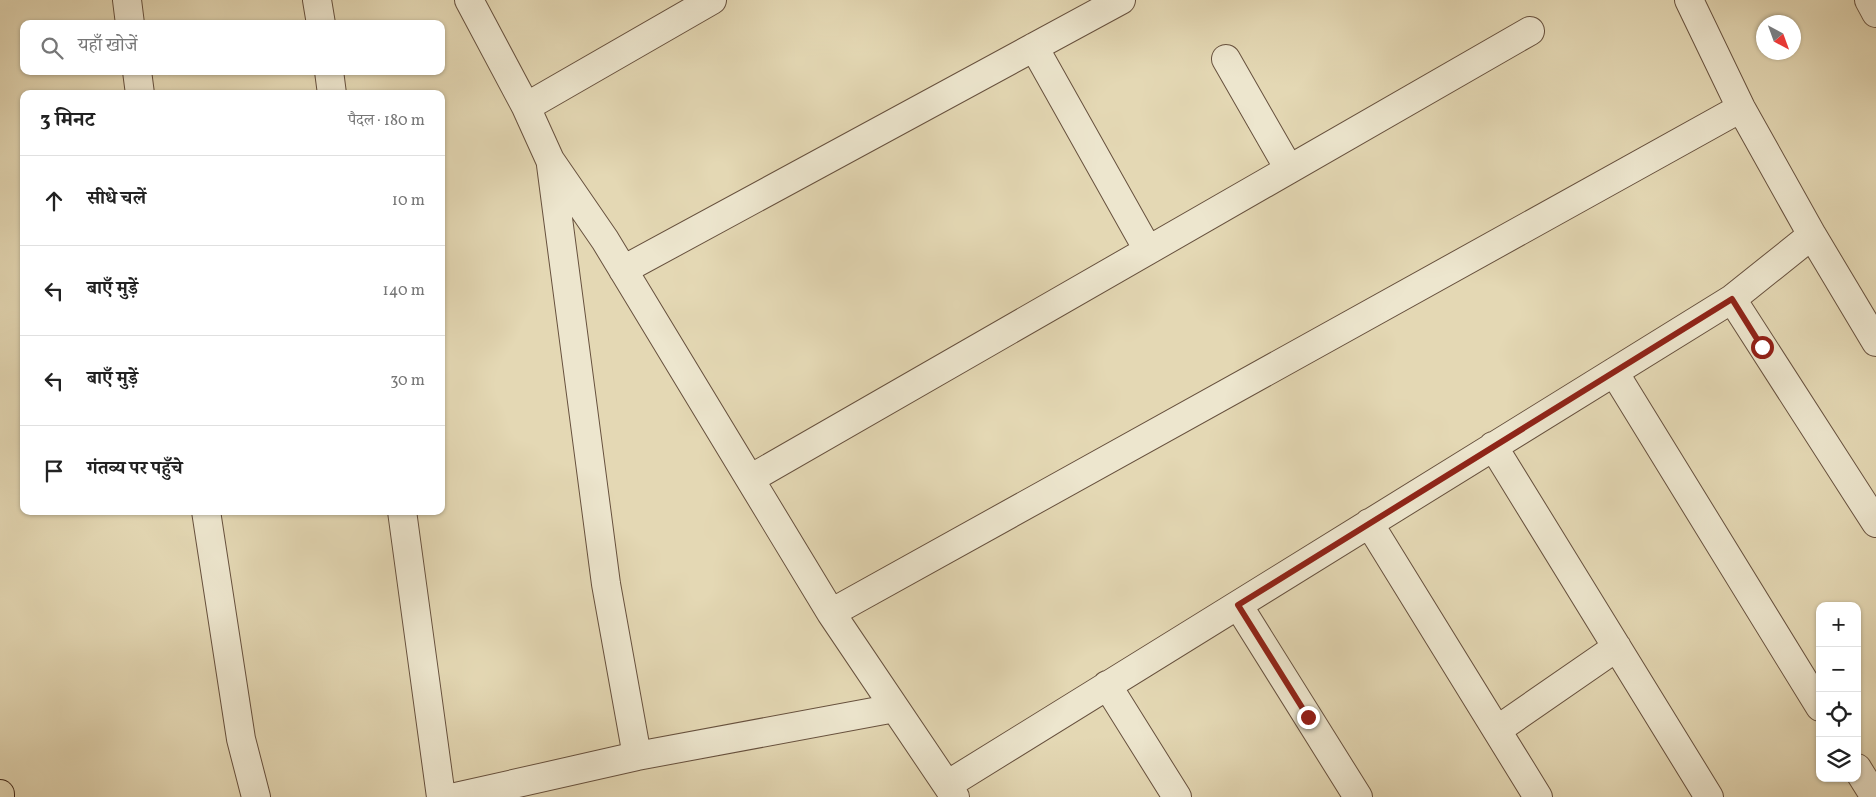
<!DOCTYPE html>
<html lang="hi">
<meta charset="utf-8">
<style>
body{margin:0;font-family:Vollkorn,"Noto Serif Devanagari",serif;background:#f2f2f2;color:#222}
.controls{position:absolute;right:15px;bottom:15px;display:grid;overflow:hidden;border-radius:10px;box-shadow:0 1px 4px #0004}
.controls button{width:45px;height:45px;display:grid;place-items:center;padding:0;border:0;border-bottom:1px solid #e0e0e0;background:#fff;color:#222;font:25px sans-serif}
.compass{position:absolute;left:1756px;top:15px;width:45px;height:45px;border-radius:50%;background:#fff;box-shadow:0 1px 4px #0004;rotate:139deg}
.stop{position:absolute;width:15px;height:15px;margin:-11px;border:4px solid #8f2418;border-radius:50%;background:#fff}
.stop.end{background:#8f2418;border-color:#fff;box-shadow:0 1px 5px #0008}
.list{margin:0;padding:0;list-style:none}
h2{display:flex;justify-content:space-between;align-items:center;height:65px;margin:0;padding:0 20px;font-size:21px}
h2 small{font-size:16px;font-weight:400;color:#767676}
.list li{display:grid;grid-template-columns:32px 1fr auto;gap:15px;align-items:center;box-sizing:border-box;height:90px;padding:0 20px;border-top:1px solid #e0e0e0}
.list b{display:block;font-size:19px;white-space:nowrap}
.list em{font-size:16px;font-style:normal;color:#767676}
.icon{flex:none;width:28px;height:28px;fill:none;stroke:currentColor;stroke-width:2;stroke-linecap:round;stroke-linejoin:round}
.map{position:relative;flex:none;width:1876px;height:797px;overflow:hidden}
.search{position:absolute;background:#fff;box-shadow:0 1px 4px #0004;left:20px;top:20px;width:425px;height:55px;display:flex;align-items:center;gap:12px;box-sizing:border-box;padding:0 18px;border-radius:10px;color:#767676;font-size:19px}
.panel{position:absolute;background:#fff;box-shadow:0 1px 4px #0004;left:20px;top:90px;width:425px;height:425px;border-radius:10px}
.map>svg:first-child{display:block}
</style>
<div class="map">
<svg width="1876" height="797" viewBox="0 0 1876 797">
<rect width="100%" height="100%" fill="#e4d8b4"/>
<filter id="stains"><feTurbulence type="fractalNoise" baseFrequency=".004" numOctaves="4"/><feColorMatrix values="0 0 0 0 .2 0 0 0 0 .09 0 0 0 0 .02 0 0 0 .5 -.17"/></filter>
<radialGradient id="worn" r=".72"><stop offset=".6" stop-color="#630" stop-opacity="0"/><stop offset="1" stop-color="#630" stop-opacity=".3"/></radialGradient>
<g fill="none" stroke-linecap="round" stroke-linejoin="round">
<defs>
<path id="minor" d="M127,0l3,24
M317,0l4,24
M469,0l57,107 24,53 55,80 226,373 124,184
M1869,0l7,13
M1034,47l114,203
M1226,59l63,110
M137,71l3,23
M329,71l3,23
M526,107l186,-107
M1812,235l64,107
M623,270l498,-270
M1732,299l144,224
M1614,372l206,335
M1493,446l216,351
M750,479l780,-448
M206,511l35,228 15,58
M402,511l39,286
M1369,523l169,274
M1238,605l120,192
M831,613l910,-505
M1107,685l70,112
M1497,730l120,-83
M637,756l258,-48
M1857,768l18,29
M947,785l785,-486 80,-64 -71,-127 -52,-108
M456,797l181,-41 -31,-172 -55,-419"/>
<path id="major" d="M0,794v3"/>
</defs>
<use href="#minor" stroke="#67513e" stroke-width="30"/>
<use href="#major" stroke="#3d2416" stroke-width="30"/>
<use href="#minor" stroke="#ede6ce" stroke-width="28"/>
<use href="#major" stroke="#e4d8b4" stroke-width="28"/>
</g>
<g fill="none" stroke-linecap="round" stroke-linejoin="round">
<path stroke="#8f2418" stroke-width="6" d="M1308,717l-70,-112 494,-306 30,48"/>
</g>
<rect width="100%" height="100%" filter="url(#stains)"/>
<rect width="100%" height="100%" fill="url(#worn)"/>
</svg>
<div class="controls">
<button>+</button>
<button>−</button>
<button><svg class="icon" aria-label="locate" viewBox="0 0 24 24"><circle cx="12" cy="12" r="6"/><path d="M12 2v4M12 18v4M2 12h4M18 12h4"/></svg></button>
<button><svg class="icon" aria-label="layers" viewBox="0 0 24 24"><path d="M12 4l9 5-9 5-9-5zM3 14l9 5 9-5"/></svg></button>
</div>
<svg class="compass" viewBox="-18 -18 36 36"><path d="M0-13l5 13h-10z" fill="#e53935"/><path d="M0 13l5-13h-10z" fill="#767676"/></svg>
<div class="stop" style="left:1762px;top:347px"></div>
<div class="stop end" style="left:1308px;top:717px"></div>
<div class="search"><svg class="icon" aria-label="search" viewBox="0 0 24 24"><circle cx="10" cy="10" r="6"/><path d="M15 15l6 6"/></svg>यहाँ खोजें</div>
<section class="panel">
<h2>3 मिनट<small>पैदल · 180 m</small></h2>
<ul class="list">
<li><svg class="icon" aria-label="ahead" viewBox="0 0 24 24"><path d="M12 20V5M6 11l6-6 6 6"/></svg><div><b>सीधे चलें</b></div><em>10 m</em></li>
<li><svg class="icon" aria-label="left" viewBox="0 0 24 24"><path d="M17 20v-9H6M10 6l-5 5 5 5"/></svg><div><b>बाएँ मुड़ें</b></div><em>140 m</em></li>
<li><svg class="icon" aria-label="left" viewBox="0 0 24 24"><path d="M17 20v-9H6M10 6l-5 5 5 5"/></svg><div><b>बाएँ मुड़ें</b></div><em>30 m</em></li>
<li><svg class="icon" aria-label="arrive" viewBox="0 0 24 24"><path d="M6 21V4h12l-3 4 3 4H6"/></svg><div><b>गंतव्य पर पहुँचे</b></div></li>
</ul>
</section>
</div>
